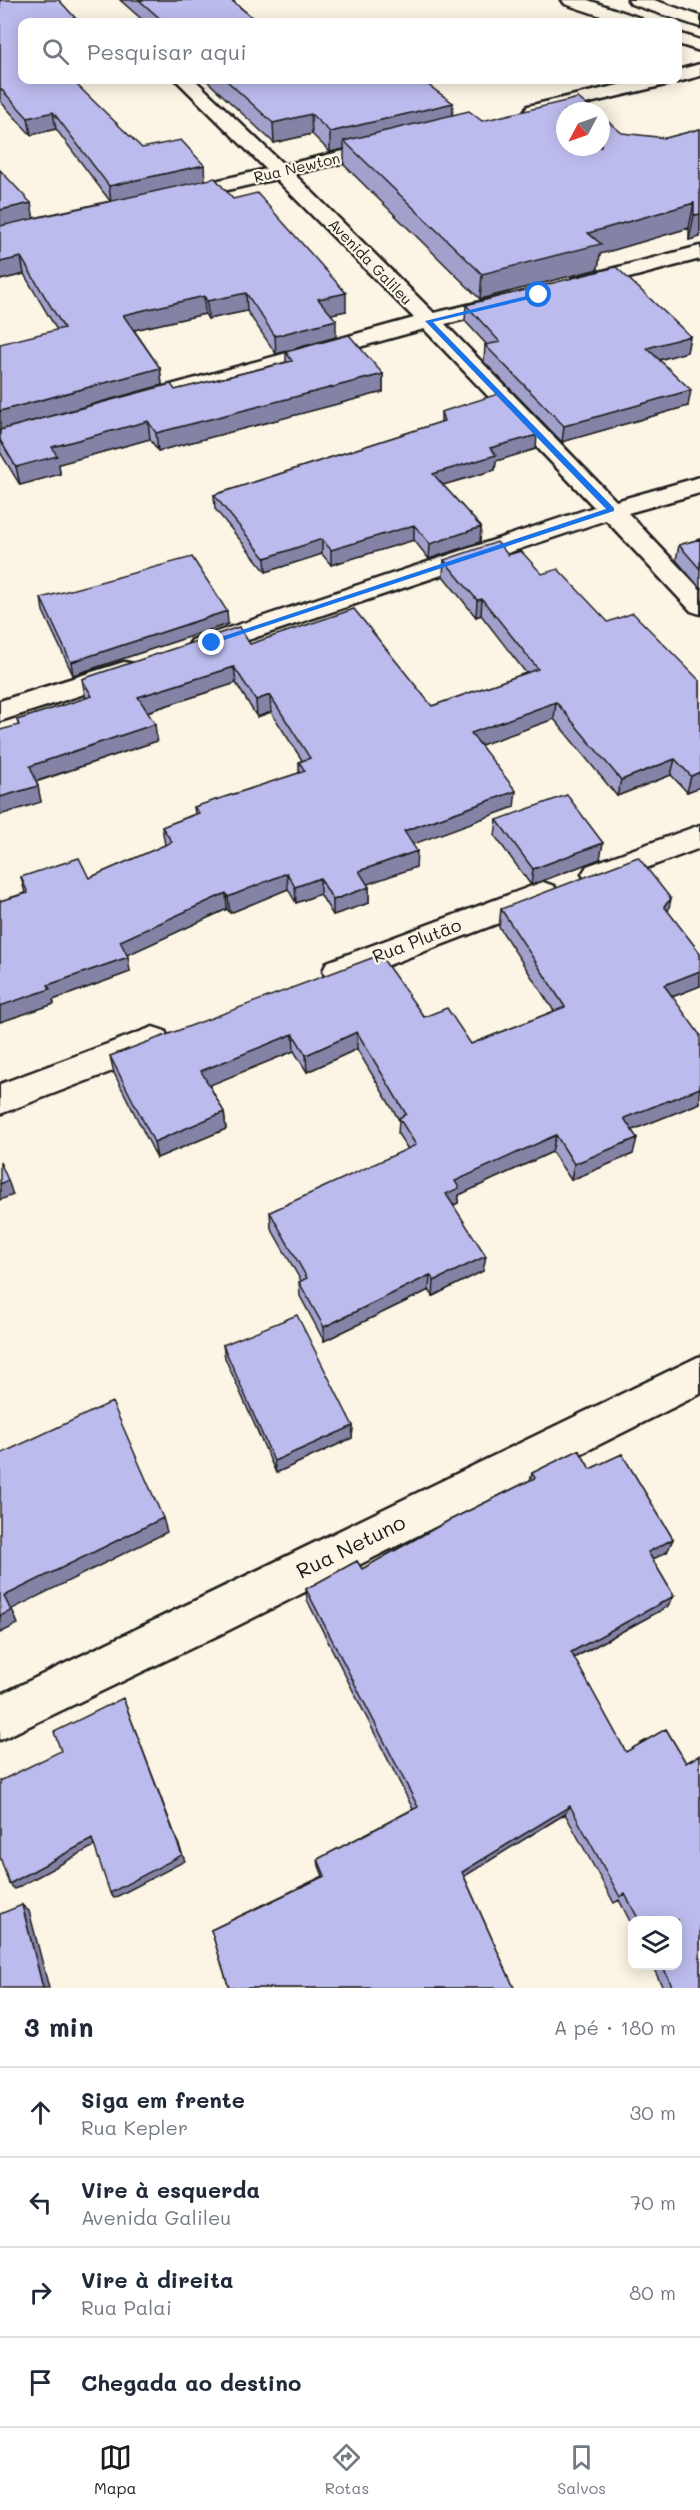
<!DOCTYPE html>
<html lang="pt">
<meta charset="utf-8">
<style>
body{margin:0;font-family:Mali,sans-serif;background:#f6f6f7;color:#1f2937}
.controls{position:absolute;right:18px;bottom:18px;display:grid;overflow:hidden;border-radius:12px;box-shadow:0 3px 15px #0003}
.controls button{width:54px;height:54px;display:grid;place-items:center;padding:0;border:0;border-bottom:2px solid #e0e1e3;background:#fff;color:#1f2937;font:30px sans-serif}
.compass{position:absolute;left:556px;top:102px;width:54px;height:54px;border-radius:50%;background:#fff;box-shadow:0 3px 15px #0003;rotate:229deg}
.stop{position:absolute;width:18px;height:18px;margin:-14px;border:4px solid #1a73e8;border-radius:50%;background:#fff}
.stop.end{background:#1a73e8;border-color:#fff;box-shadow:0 2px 6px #0008}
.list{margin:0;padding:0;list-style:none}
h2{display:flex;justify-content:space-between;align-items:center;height:78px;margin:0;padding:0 24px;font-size:26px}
h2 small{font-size:20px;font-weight:400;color:#747a83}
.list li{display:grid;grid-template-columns:39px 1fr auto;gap:18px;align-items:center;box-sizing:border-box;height:90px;padding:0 24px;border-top:2px solid #e0e1e3}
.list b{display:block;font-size:22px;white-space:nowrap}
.list p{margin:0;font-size:20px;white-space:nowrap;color:#747a83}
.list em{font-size:20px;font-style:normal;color:#747a83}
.icon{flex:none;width:33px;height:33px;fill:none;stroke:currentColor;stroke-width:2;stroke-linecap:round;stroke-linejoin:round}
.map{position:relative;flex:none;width:700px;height:1988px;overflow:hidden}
.search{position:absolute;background:#fff;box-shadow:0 3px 15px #0003;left:18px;right:18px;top:18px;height:66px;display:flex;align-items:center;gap:15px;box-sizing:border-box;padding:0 21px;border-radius:12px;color:#747a83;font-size:22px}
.sheet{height:438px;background:#fff}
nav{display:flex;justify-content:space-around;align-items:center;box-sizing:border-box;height:84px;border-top:2px solid #e0e1e3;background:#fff;font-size:16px;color:#747a83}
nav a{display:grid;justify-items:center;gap:3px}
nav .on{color:#1c1c1c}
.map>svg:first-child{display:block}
</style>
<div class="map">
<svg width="700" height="1988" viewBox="0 0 700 1988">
<rect width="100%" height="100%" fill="#fcf5e5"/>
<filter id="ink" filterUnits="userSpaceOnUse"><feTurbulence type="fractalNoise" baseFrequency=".0167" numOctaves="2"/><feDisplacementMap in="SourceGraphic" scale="12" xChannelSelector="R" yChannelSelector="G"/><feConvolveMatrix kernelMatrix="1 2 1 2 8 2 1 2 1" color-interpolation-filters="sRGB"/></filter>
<g filter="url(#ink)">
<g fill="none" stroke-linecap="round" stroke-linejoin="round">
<defs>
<path id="minor" d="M562,0h26l52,18 3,4h-24l-54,-18z
M678,33l22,7v11l-22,-7z
M700,64v12l-22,6 -7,-2h7v-10z
M176,80h19l89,85 102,-24 7,2 3,4 -3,4 -99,23 140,139 76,-18 8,2 3,5 -3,5 -73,17 171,177 84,-24v16l-72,20 72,76v25l-9,-3 -85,-91 -394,132 -10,3 -10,-3 -4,-6 4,-6 402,-133 -170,-178 -248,69h-16l-4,-5 4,-5 254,-70 -138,-139 -97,22 -7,-2 -3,-4 3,-4 94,-22z
M640,80h31l-2,4 -134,32 -10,-6 3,-4z
M700,246v13l-120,32 -8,-2 -3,-5 3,-5z
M124,662l10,2 4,7 -4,7 -134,43v-20z
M700,825v23l-102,38 -11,-4 -5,-8 5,-8z
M543,882l11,4 5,8 -5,8 -215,82 -12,-4 -4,-9 4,-9z
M153,1027l12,4 5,10 -5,10 -165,63v-30z
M700,1356v38l-473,237 -227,109v-45z"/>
<path id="highway" d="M628,0h26l46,16v11l-69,-23z"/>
</defs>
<use href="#minor" stroke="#1c1c1c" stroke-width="5"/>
<use href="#highway" stroke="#1c1c1c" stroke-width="5"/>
<use href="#minor" fill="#fcf5e5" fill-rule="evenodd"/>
<use href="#highway" fill="#fcf5e5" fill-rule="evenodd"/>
</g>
<path fill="#a2a1cc" stroke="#1c1c1c" stroke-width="1.5" d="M0,0l22,80 120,68 63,32 28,19 113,112 -15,3 5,23 -60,17 -29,-43 -39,8 -3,-5 -71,16 26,38 2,17 -162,45 57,-100 -33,-56 -24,6 34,-62 76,-17 -54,-72 -25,6 -31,-34z
M120,0h114v2l24,20h-113z
M206,80h215l31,35 30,6 184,17 34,-9v108l-11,3v-12l-89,26 -2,15 -118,30 -136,-134v-16l-14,3 -18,-18 -38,9z
M466,305l224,31 -3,16 -28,8 29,46 -126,36 -78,-80 1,-17h2l-22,-24z
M286,352l97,22v18l-225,59 -8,-12 -91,25 1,10 -40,11 -20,-33v-22l175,-40 111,-28z
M441,412l95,37 -40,12 -1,9 -52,15 38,42 -1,15 -51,17 -15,-19 -83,25 -9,-11 -56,18 -51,-63 -1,-14 227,-73z
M700,539v49l-24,-28 3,-15z
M508,555l34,19 66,48 92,59v106l-13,5 -16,-17 -54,21 -63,-77 -73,26 33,62 -102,37 4,23 -49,17 2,3v16l-36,12 -13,-21 -24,9 -8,-14 -58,24 -3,-4 -100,46 3,17 -77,28 1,4 -54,18v-121l25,-8 -4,-16 68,1 76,-33 -3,-18 33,-13 -1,-7 105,-34v-11l3,-2 -31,-48 -14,5 -21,-34 -89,29 10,29 -121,41 5,20 -24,-82 69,-22 -1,-3 -3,-16 168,-35 182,62 94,-33 -45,-58 -5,2 -33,-41 1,-16z
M41,598l187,26 -155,51 -30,-64z
M497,820l103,39 -69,26 -36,-49z
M501,909l167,3 32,41v33l-28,11 28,106 -68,27 1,24 -62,26 -19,-28 -93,43 -1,8 -5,2 30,66 -50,25 -4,-6 -105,51 -24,-45 -1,-14 2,-1 -30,-53 -1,-16 138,-63 -10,-15 1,-14 -42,-71 -50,23 -13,-21 -85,34 15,27 2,17 -69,29 -43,-85 -4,-17 314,-39 47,27 83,-33 -55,-84z
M223,1345l130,81 -1,12 -76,35 -51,-115z
M579,1450l11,19 32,-15 51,85 -6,13 -15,7 22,37 -7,11 -93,51 52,94 40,-23 20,34 14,-8v233h-37l-11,-23h26v-45h-45v7l-14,-27 -5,3 -49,-89 -101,62 50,112h-285l-18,-58 112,-54 -4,-10 -1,-7 95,-50 -106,-209 -1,-11 51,-28 5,8 86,-48 82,-40 2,-8z"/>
<path fill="#8483a6" stroke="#1c1c1c" stroke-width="1.5" d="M453,103l-1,20 -108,18v8l-14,3v-20z
M53,112l3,17 -25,6 -3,-17z
M311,114l1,20 -38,9 -1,-20z
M204,165l1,16 -94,22 -2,-17z
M31,203l3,17 -34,8v-18z
M694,203l-5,25 -89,26 -2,15 -118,30 2,-25 106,-41z
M700,214v23l-11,3 5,-25z
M21,257l3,17 -24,6v-18z
M246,293l1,18 -39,8 -1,-18z
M346,293v18l-28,6v-18z
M204,296l1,18 -80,18 -2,-17z
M336,320v17l-60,17 -1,-18z
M690,336l-3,16 -43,12 3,-16z
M160,368l2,17 -162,45v-19z
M383,374v18l-225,59 -2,-18z
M691,390l-3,16 -126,36 2,-16z
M148,421l2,18 -91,25 1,10 -40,11 -4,-18 36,-20z
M537,435l-1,14 -40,12 -1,9 -63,18 1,-14 57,-26z
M414,525v15l-83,25v-15z
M481,527l-1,15 -51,17 1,-15z
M322,539v15l-56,18 -1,-14z
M482,599l-1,16 -5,2 1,-17z
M227,611l1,13 -155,51 -2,-13z
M234,667l2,16 -96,31 -2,-17z
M270,695l1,17 -14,5 -1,-17z
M556,702l-2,17 -84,30 1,-16z
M155,724l2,17 -123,41 -4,-16z
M675,759l-4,16 -54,21 4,-16z
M700,772v15l-13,5 4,-16z
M38,786l3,16 -41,13v-18z
M516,791l-2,16 -111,41 1,-17z
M603,843l-3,16 -69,26 2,-16z
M417,851l-1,16 -57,20v-16z
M287,873l1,16 -58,24 -2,-16z
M320,878v16l-24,9 -1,-16z
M369,887v16l-36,12v-15z
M226,893l1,16 -104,48 -3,-16z
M671,899l-4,18 -3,-11z
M128,957l2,15 -77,28 1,4 -54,18v-16l48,-21z
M700,971v15l-41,16 5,-17z
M357,1032v17l-50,23 -1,-17z
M293,1034l1,17 -91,37 -2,-17z
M700,1088v15l-80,32 4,-17z
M224,1112l2,17 -69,29 -3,-16z
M556,1135l-4,17 -93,43 -1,8 -13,7 1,-16 9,-13z
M637,1138l-4,16 -62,26 3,-16z
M8,1180l5,15 -13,5v-16z
M486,1256l-3,15 -50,25 1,-15z
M430,1275l-1,15 -105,51v-14z
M353,1426l-1,12 -76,35 -2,-12z
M163,1518l4,14 -155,77 6,15 -18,9v-17l4,-20z
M673,1539l-6,13 -25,13 6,-13z
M674,1596l-7,11 -101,55 5,-10z
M123,1698l62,163 -71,37 -4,-5z
M570,1806l-5,8 -105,65 2,-7z
M92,1839l4,6 -81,44 -6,-5z
M22,1905l7,6 20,77h-6z"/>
<path fill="#bcbbed" stroke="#1c1c1c" stroke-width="1.5" d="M0,0h59l20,22h-57v58h50l70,68 39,-8 23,25 -95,21 -56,-74 -25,6 -28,-30z
M139,0h92l27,22h-94z
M226,80h195l32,23 -123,29 -19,-18 -38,9z
M578,98l16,13h-29v36h36v-31l21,17 44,5 34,-9v85l-6,1v-12l-106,30 13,11 -119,30 -138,-133 125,-30 13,10z
M0,170l31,33 -31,7z
M215,178l18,21 24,-6 89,100 -28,6 18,21 -61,16 -29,-43 -39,8 -3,-5 -81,19 37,53 -160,43v-67l64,-16 -43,-71 -21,5v-36z
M616,267l74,69 -43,12 44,42 -127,36 -79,-81 15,-3 -34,-37z
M349,335l34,39 -227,59 -8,-12 -96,26 5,9 -41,11 -16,-27v-10l171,-46 4,6 117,-29 -6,-9z
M498,394l39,41 -47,13 6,7 -63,19 48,53 -51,17 -16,-19 -83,25 -9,-11 -57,19 -51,-63 230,-74 -3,-9z
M700,539v30l-21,-24z
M497,542l11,13 13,-4 21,23 16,-5 50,53 25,-9 67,68v91l-9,4 -16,-17 -54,21 -65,-78 -85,31 45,58 -112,40 13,20 -58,20 10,16 -36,13 -13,-22 -25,9 -8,-14 -59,24 -2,-4 -106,48 8,16 -80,28 2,4 -50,17v-105l28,-8 -7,-16 58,-19 10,20 83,-36 -10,-15 37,-14 -5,-6 111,-36 -6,-9 11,-4 -40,-63 -14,5 -22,-33 -96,30 17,27 -125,42 8,20 -38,11v-67l19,-5 -2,-5 75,-24 -10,-17 157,-52 11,17 104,-35 78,97 106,-37 -56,-70 -5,1 -33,-40z
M192,557l35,54 -156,51 -30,-64z
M567,795l36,48 -70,26 -36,-49z
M638,857l33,42 -7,7 36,47v18l-36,14 36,50v53l-76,30 13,20 -63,26 -18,-29 -101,46 4,7 -13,6 40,62 -52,25 -4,-6 -106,52 -25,-45 8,-4 -37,-66 146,-67 -17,-27 7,-4 -49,-82 -51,23 -13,-21 -92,37 23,41 -70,30 -44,-86 270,-101 44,62 23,-9 24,36 94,-37 -64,-98z
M0,1162l8,18 -8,4z
M297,1315l56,111 -79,35 -51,-116z
M112,1402l51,116 -159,78 7,15 -11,5v-162z
M579,1450l11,19 32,-15 51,85 -25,13 26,44 -103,56 55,100 40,-23 20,34 14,-8v233h-27l-11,-23h16v-45h-39l-14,-26 -5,3 -50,-91 -108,66 52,116h-285l-18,-58 114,-54 -7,-17 100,-52 -112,-218 51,-28 5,8 86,-48 87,-43 -3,-5z
M123,1698l59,157 -72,38 -18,-54 -83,45 -9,-27v-76l61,-30 -7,-19z
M22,1905l21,83h-43v-74z"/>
</g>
<path fill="#1a73e8" d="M539,293l3,3 -109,26 181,186v3l-405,134v-4l397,-132 -181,-188z"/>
<g text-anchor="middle" stroke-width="4.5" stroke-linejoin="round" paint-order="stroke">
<g font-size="15" fill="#1c1c1c" stroke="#fcf5e5">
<text transform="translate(297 168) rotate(-13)" y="5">Rua Newton</text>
<text transform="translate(370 262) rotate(46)" y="5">Avenida Galileu</text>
</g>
<g font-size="18" fill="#1c1c1c" stroke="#fcf5e5">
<text transform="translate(417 941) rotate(-21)" y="6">Rua Plutão</text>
</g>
<g font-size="21" fill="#1c1c1c" stroke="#fcf5e5">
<text transform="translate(351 1547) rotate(-26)" y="7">Rua Netuno</text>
</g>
</g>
</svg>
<div class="controls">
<button><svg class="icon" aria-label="layers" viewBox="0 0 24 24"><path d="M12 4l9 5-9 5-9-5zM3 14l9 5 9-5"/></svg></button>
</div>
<svg class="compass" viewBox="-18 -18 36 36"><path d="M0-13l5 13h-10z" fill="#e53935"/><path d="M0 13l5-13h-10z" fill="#747a83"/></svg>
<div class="stop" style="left:539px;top:295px"></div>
<div class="stop end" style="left:212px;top:643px"></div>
<div class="search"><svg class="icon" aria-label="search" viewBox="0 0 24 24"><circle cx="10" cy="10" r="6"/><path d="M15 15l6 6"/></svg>Pesquisar aqui</div>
</div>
<section class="sheet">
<h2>3 min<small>A pé · 180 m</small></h2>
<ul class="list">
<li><svg class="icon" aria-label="ahead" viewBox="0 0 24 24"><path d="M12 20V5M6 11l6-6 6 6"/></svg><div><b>Siga em frente</b><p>Rua Kepler</p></div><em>30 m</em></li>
<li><svg class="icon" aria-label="left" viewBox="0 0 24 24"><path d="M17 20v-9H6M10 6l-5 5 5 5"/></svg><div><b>Vire à esquerda</b><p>Avenida Galileu</p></div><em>70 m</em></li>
<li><svg class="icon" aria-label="right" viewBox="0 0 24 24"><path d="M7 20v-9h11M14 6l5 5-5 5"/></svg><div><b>Vire à direita</b><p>Rua Palai</p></div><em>80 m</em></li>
<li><svg class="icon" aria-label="arrive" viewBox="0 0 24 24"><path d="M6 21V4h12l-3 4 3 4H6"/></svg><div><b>Chegada ao destino</b></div></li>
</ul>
</section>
<nav>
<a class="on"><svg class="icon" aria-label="map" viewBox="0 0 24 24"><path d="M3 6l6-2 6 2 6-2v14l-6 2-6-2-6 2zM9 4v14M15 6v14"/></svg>Mapa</a>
<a><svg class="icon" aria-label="directions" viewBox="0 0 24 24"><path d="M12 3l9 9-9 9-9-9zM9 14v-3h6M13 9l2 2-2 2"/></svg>Rotas</a>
<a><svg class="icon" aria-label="saved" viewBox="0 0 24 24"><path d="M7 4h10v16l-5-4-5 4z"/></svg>Salvos</a>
</nav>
